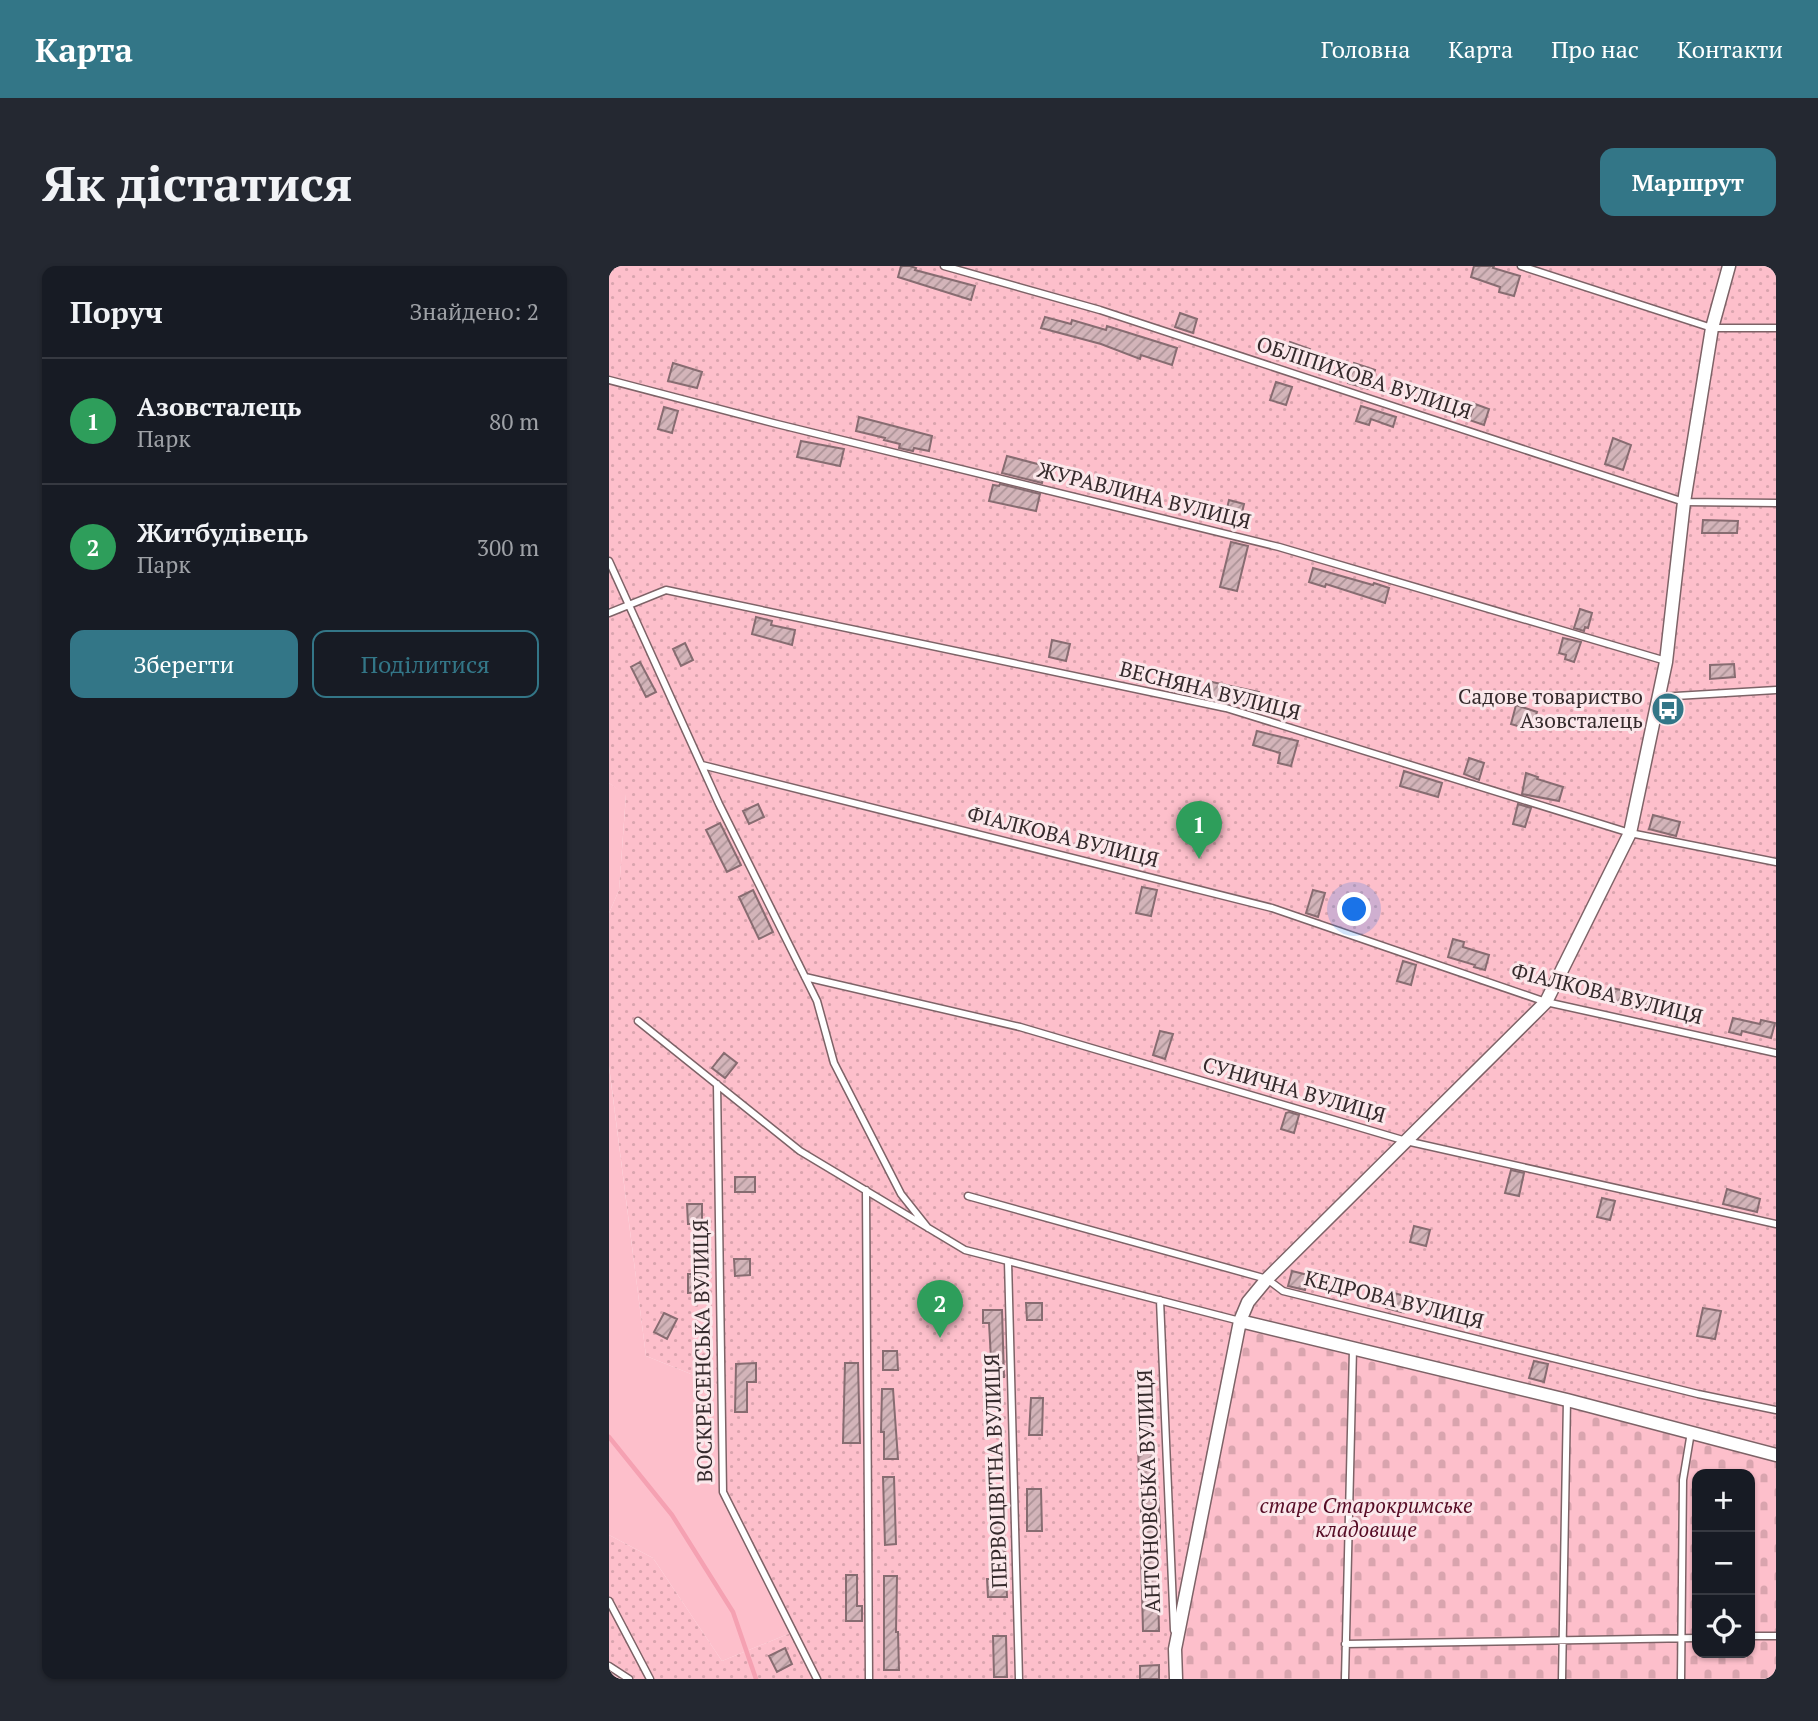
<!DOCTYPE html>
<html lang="uk">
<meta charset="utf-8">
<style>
body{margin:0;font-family:"PT Serif",serif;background:#242831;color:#f1f3f6}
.controls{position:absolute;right:21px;bottom:21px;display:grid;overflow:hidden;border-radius:14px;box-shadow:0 2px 5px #0004}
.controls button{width:63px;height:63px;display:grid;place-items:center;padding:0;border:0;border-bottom:2px solid #363941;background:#171b24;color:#f1f3f6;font:35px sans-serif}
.you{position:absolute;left:746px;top:644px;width:24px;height:24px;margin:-18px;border:5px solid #fff;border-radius:50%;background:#1a73e8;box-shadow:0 0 0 10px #1a73e833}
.badge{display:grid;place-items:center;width:46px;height:46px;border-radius:50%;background:#337687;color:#fff;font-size:23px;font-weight:700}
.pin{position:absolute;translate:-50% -58px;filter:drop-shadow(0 2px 4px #0008)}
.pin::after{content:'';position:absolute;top:37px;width:24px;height:21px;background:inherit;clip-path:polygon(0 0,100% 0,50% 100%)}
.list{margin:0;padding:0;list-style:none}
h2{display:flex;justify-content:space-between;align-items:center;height:91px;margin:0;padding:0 28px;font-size:30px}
h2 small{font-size:23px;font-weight:400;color:#9ea1a6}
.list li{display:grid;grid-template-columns:46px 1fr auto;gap:21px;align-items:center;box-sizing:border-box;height:126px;padding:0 28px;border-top:2px solid #363941}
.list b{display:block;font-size:26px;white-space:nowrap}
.list p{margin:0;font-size:23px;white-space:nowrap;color:#9ea1a6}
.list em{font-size:23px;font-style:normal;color:#9ea1a6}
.actions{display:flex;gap:14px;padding:21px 28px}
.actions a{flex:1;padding:16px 0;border:2px solid #337687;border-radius:14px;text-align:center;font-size:24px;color:#337687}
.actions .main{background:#337687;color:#fff}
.icon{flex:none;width:38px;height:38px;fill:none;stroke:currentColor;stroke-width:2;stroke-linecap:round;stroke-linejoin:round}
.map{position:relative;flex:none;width:1167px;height:1413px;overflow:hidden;border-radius:14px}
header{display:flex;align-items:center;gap:42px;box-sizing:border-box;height:98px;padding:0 35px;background:#337687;color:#fff}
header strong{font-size:33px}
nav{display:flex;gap:38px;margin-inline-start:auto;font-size:24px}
.intro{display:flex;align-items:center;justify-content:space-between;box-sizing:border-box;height:168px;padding:0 42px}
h1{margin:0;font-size:49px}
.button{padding:18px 32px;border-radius:14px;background:#337687;color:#fff;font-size:24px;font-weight:700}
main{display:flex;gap:42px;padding:0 42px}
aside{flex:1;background:#171b24;border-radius:14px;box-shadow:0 2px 5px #0004}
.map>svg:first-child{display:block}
</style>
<header>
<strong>Карта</strong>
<nav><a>Головна</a><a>Карта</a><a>Про нас</a><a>Контакти</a></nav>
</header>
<div class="intro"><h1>Як дістатися</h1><a class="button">Маршрут</a></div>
<main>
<aside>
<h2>Поруч<small>Знайдено: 2</small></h2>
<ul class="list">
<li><span class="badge" style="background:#2e9e5b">1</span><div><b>Азовсталець</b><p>Парк</p></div><em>80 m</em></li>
<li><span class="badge" style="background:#2e9e5b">2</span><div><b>Житбудівець</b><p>Парк</p></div><em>300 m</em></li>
</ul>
<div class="actions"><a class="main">Зберегти</a><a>Поділитися</a></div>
</aside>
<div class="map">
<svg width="1167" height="1413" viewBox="0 0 1167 1413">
<defs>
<pattern id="cemetery-stones" width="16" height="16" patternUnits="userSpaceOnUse" patternTransform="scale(1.75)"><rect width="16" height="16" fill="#fdbfcb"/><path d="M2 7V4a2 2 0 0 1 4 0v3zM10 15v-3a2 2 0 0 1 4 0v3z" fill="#d9a4ae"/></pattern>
<pattern id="garden-dots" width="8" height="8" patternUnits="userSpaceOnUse" patternTransform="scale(1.75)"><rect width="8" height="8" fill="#fdbfcb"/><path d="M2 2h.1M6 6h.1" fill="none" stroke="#d9a4ae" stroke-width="1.8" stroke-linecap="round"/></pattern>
<pattern id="building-hatch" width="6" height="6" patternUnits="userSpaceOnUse" patternTransform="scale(1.75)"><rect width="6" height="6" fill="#d3b4b9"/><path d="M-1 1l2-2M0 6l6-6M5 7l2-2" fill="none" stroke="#ac9397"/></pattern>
</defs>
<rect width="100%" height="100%" fill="#fbe8eb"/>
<path fill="#fdbfcb" d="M0,517l17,11 -7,96 -10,23z
M0,801l37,289 75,30 72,246 -71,29 -69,-103 -44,-23z"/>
<path fill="url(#cemetery-stones)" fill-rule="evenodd" d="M631,1055l536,134v224h-599l-2,-30zM1088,1208h53v179h-53z"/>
<path fill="url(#garden-dots)" d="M0,0h1167v1189l-536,-134 -65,328 1,30h-567v-144l44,23 69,103 71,-29 -70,-140 -2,-106 -75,-30 -37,-290v-153l10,-23 7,-95 -17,-12z"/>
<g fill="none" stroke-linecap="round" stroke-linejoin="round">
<path stroke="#f5a1b2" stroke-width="4.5" d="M0,1171l63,78 61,97 23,67"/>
</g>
<path fill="url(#building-hatch)" stroke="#876c71" stroke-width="2" d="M292,0h9l6,2 -1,2 60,16 -4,14 -73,-23z
M865,0h20l-1,2 27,8 -6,20 -15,-4 1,-5 -29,-10z
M571,47l17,6 -4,14 -18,-6z
M436,51l26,7 1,-4 34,10 1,-4 70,22 -5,17 -31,-10 -1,4 -39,-15 -60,-16z
M681,76l20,7 -6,18 -20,-7z
M64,97l29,9 -5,16 -29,-7z
M745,97l21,7 -6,19 -21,-6z
M667,116l16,5 -6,18 -16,-5z
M866,138l14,5 -5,16 -15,-5z
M752,140l35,11 -3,10 -22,-8 -2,6 -13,-4z
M55,141l14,4 -6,22 -14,-4z
M250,151l73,19 -3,15 -15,-3 -1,3 -14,-3 1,-4 -16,-4 1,-2 -29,-7z
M1004,172l18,7 -8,25 -18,-6z
M192,175l43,8 -4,17 -43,-9z
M398,190l42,11 -3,13 -3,-1 -1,4 -40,-10z
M391,218l40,10 -4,17 -47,-10 4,-16 6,1z
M620,234l15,4 -4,17 -15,-4z
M1094,254l35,1 -1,12h-35z
M622,276l17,4 -11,45 -17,-4z
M704,302l60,17 1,-2 15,5 -4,15 -59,-19 -1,3 -16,-5z
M971,343l12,4 -4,15 -3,-1 -1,4 -10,-3z
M147,351l16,4 -1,4 24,5 -3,15 -40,-11z
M954,372l18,4 -7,20 -9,-3 1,-4 -7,-2z
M443,374l18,4 -4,17 -17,-4z
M76,377l8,17 -12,6 -8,-17z
M31,396l16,30 -10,5 -15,-30z
M1125,398l1,13 -25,2v-14z
M603,416l47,10 -5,17 -15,-6 -30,-6z
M907,439l21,7 -6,18 -20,-6z
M648,465l41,10 -7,25 -13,-3 2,-10 -27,-8z
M860,492l15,5 -5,17 -15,-6z
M795,505l38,12 -4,14 -38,-11z
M917,507l12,4 -1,2 26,8 -4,14 -37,-7z
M149,538l6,13 -15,7 -6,-13z
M909,538l13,4 -6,19 -12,-3z
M1044,549l27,7 -4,14 -27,-7z
M111,557l21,42 -14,7 -21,-42z
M533,621l15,3 -6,26 -15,-3z
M144,624l20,42 -14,7 -20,-42z
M704,624l12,3 -7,24 -12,-4z
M844,673l11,3 -1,5 26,8 -4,15 -11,-3 1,-2 -27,-8z
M794,695l13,4 -5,20 -14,-4z
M1003,722l46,10 -3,15 -47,-10z
M1124,752l27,6 1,-4 14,3 -4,15 -29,-7 -1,4 -12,-3z
M551,765l13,3 -8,25 -12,-4z
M115,787l13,10 -12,15 -13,-10z
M680,846l10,3 -5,18 -13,-4 5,-16z
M902,904l13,3 -5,23 -14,-3z
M126,911h20v15h-20z
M1118,923l33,10 -3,13 -34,-8z
M993,932l13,3 -5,19 -13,-3z
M78,938h15v20h-14z
M805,960l16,4 -4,16 -16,-4z
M125,993h16v16l-15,1z
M683,1005l16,4 -3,15 -17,-4z
M79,1008h13v18l-13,1z
M781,1026l15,4 -4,16 -15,-4z
M417,1037h16v17h-15z
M1094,1042l18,3 -6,28 -18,-3z
M374,1044h19l2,67h-12l-3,-54h-6z
M55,1047l13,6 -10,20 -13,-7z
M274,1085h14l1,19h-15z
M925,1095l14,3 -4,18 -15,-4z
M147,1097v19h-9v30h-12l1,-48z
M236,1097h13l2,80h-17z
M527,1110h16l2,117h4l2,32v19h-3l2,87h-16l-2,-76h3v-43h-3v-31h-2z
M273,1123h11l5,70h-14v-27h-3z
M422,1132h12l-1,37h-13z
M274,1211h11l2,67 -11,1z
M394,1223l4,108h-19l-1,-18h4l-1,-28 4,-1 -2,-60z
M418,1223h14l1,42h-15z
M237,1309h11v31h5v15h-16z
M275,1310h13l-1,56h2l1,38h-15z
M384,1370h13l1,41h-13z
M176,1382l7,16 -15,8 -8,-16z
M550,1399v14h-19v-13z"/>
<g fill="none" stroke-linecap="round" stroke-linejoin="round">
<defs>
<path id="service" d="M335,0l156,44 584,192 92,1
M912,0l191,62h64
M0,114l168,44 502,123 387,114
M0,295l110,243 98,197 17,62 67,131 27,34
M0,347l57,-23 560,118 404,125 146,29
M1050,431l117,-7
M93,499l570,143 274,94 230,51
M196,711l215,50 386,114 370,83
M29,755l162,130 165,99 275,71
M108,818l6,408 94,187
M257,924l3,489
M359,930l299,83 16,12 415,103 78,16
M399,995l11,418
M551,1034l14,330
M0,1335l41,78
M1141,1370h26
M736,1378l352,-6
M0,1400l20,13
M736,1413l8,-330
M953,1413l5,-279
M1072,1413l2,-199 8,-48"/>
<path id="minor" d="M631,1055l327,79 209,55
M567,1413l-1,-30 65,-328 8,-19 19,-23 279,-277 84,-169 36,-171 18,-160 28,-174 17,-62"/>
</defs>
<use href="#service" stroke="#7d6367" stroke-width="9"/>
<use href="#minor" stroke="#7d6367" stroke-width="15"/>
<use href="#service" stroke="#fff" stroke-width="6"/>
<use href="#minor" stroke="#fff" stroke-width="12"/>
</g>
<defs>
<symbol id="bus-disc" viewBox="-11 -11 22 22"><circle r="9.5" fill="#337687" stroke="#fbe8eb"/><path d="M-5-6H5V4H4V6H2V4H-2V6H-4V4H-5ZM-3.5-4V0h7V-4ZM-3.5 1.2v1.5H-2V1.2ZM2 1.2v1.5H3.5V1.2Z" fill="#fff"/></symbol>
</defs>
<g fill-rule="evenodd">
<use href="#bus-disc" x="1040" y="424" width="38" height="38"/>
</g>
<g text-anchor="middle" stroke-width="6" stroke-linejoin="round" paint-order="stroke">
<g font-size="21" fill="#352a2c" stroke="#fbe8eb">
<text transform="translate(755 112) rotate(18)" y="7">ОБЛІПИХОВА ВУЛИЦЯ</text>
<text transform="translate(535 230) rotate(14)" y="7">ЖУРАВЛИНА ВУЛИЦЯ</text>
<text transform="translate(601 425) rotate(14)" y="7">ВЕСНЯНА ВУЛИЦЯ</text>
<text transform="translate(454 571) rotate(14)" y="7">ФІАЛКОВА ВУЛИЦЯ</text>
<text transform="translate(998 728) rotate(14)" y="7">ФІАЛКОВА ВУЛИЦЯ</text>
<text transform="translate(685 824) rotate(16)" y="7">СУНИЧНА ВУЛИЦЯ</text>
<text transform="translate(785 1034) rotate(14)" y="7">КЕДРОВА ВУЛИЦЯ</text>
<text transform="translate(94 1085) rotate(-91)" y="7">ВОСКРЕСЕНСЬКА ВУЛИЦЯ</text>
<text transform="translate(387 1205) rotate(-92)" y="7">ПЕРВОЦВІТНА ВУЛИЦЯ</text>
<text transform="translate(540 1225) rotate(-92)" y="7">АНТОНОВСЬКА ВУЛИЦЯ</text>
</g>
<g font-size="21" fill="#352a2c" stroke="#fbe8eb" text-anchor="end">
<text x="1034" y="438">Садове товариство<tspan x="1034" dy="24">Азовсталець</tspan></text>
</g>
<g font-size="21" font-style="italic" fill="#560c25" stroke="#fbe8eb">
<text x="757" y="1247">старе Старокримське<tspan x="757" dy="24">кладовище</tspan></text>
</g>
</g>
</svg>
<div class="controls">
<button>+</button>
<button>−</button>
<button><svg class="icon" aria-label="locate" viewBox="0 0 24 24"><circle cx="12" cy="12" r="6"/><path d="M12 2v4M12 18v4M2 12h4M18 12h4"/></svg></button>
</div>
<div class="you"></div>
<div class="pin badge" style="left:590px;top:593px;background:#2e9e5b">1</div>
<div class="pin badge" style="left:331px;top:1072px;background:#2e9e5b">2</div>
</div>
</main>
